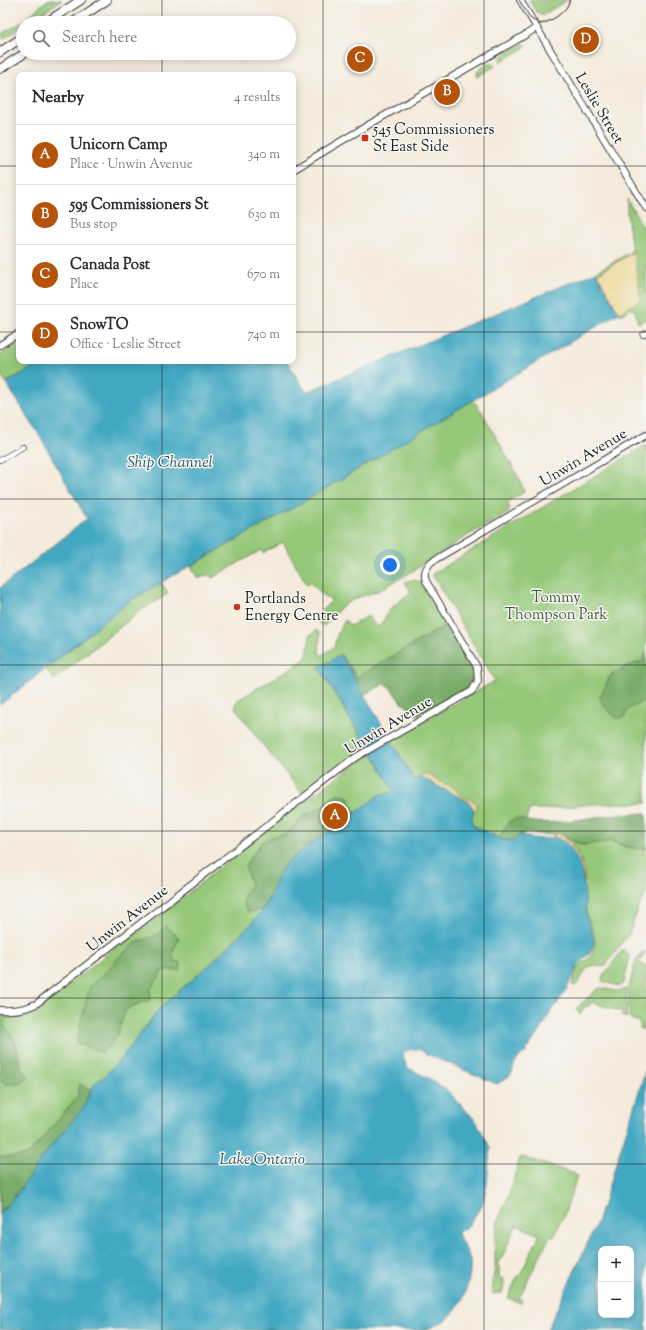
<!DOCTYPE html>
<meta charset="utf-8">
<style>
body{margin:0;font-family:"Sorts Mill Goudy",serif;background:#f7f7f7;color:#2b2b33}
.controls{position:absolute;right:12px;bottom:12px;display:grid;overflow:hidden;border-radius:8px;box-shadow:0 2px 10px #0003}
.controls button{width:36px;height:36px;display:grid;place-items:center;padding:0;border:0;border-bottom:1px solid #e1e1e2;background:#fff;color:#2b2b33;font:20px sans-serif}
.you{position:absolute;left:390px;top:565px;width:14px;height:14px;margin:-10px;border:3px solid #fff;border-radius:50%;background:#1a73e8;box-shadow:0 0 0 6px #1a73e833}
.badge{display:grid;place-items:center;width:26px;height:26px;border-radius:50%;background:#b45309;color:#fff;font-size:13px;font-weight:700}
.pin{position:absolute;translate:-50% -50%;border:2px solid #fff;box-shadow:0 1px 4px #0006}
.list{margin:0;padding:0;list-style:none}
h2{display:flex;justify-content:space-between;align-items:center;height:52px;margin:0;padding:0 16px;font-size:17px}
h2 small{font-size:13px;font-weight:400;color:#7c7c81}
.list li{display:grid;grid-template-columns:26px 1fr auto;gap:12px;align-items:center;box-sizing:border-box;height:60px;padding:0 16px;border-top:1px solid #e1e1e2}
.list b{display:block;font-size:15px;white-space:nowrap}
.list p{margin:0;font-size:13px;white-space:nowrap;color:#7c7c81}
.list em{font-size:13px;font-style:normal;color:#7c7c81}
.icon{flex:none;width:22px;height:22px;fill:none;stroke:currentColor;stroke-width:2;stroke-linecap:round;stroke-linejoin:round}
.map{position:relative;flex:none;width:646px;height:1330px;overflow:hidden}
.search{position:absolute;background:#fff;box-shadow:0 2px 10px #0003;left:16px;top:16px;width:280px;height:44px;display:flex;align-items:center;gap:10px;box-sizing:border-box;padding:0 14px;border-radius:22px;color:#7c7c81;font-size:15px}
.panel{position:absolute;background:#fff;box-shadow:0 2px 10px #0003;left:16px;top:72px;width:280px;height:292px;border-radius:8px}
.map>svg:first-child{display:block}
</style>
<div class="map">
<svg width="646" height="1330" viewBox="0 0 646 1330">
<rect width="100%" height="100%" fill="#f6f6f2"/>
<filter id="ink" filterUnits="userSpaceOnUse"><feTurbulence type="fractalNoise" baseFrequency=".025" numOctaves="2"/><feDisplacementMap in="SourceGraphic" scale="8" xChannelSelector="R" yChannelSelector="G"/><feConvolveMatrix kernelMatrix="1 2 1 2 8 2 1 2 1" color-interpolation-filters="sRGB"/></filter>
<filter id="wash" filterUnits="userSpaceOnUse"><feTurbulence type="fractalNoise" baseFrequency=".012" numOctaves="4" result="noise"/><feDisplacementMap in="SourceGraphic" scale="16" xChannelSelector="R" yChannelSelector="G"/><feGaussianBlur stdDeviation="0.9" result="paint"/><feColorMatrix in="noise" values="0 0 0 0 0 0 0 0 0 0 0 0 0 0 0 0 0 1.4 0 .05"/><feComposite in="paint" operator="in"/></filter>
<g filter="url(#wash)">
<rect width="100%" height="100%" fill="#f5ebdc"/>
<path fill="#95c878" stroke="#58724a" d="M48,0h14l-35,23h-4v3l-19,12 -3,-4 23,-13 17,-16z
M529,0h38l-24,15 -7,-3z
M524,43l2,2 -3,4 -23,13c1,-10 17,-15 24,-19z
M488,64h5l2,2 -18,11c-1,-8 5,-10 11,-13z
M627,199l19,33v87l-8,4 -3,-13 -5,-1 -9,6 -2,-2 -23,-41 36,-21 -5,-38z
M19,343v18h24l-37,22 -6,-10v-18z
M473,400l9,12 38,68 4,12 -17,10 3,7 -2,4 -38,21 -62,40 -30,17 -19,6 -17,9 -18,20 -10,-7 18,-19 -7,-3 -14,-14 -4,2 -24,-43 -20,11 -2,-3 -49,28 -2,-4 -12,5 -7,-13 107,-61z
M646,445v358l-54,1 -44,5h-18l-5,13 -22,18 -29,-14 -2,-3 -1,-7 3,-4v-3l-59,-29 -25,-40 105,-59 -63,-107z
M411,580l11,2 24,43 -89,52 -16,-22 -22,13 43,70 7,9 -24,14 -40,31 -5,-1 -41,-51 -24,-33 1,-5 2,-2 64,-39 5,-5 3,-21 7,-5 3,4 -1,18 2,4 13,-9 4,-14 7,-13 5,6 18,-10 9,11 6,-6 8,-13 20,-16 -6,-10z
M162,583l6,11 -28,17 -86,69 -8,-11 86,-70z
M372,752l22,39 -15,4 -36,28 -30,19 -40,49 -11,20 -11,13 -42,41 -49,43 -36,47 -19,21 -9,6 -13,26 -83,105v-199l11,1 13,-2 11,-4 26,-18 67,-54 14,-8 16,-11 101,-83z
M564,837l18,8 29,-4 16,6 18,2 1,-1v46l-7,12 -10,28 -14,18 -8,12 -4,3 -7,-2 -8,2c-5,6 -7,14 -13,19l-3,-1c1,-6 4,-14 7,-19 2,-3 7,-5 10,-8 5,-5 8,-18 4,-24l-7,-22 -3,-27c4,-7 -2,-27 -6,-33 -4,-6 -8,-10 -13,-15z
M623,949l7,7 -6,27 -4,3 -16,-4 -2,-2 1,-4z
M642,952l3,1 -6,10 7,3v53l-3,10h-3c1,-8 -4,-8 -10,-10l-2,-32 2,-3 5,-21z
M601,988l16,3 9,-2 1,29 -5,-2v-4l-31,-10 -2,4 -5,1 -3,7 -2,1 -2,-7 20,-19z
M523,1157l52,17 2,3 -13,38 -10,22 -4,-1 -31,62 3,2 -1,3 -13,-5 9,-21 3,-2 19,-39 -1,-2 -22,-9 -14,33 -3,2v18l5,1c0,5 0,10 -3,15l-5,-2 -2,3 -3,-5 4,-23v-26l3,-20 9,-21 7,-21 4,-18 2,-3z"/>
<path fill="#78ac68" stroke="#4a6442" d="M446,625l26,41 1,11 -3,10 -52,28 -18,-14 -11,-15 -5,-2 -21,11 -15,-29 1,-1 8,12z
M646,653v50l-4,-1 -14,7 -4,8 -7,2 -14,-14 -3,-8 10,-21 15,-9 18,-6z
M338,793l10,4 7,16 -68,49 -11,16 -3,13 -11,19 -14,2c-8,-11 -5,-17 3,-27l-6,-19 7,-11 10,-13 10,-5 15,-3 17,-18 16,-8z
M646,813v35l-1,1 -18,-2 -16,-6 -29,4 -24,-12 -14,2 -17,-3 -6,2 -6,6h-12l-3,-2c3,-9 7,-16 16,-20 29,10 59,1 89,-2 14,-1 27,-2 41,-3z
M166,926l13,12 -5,11 -2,5 2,7 5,1 2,3 -1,5h-17l-13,20 1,8 -4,4 -8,1 -13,7 -10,28 -14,15 -9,-4 -16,-5 2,-14 11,-44 13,-11 15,-17 18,-15 20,-8z
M0,1014l11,1 -5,3 -3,6 8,10 5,10 6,26 7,6 -9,7 -14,2 -6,-6z
M80,1084l11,6 -8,18 -35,42 -35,49 -13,14v-56c11,0 20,1 30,-4l48,-57z"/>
<path fill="#eeda9e" stroke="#857b5d" d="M634,252l7,48 -22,13 -22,-39z
M422,774c8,0 11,5 18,8 5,2 10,3 15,7 1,1 2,3 4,5 4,4 12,5 17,9l1,4 -3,5 -3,-8 -4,-3 -47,-24z
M558,833c15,10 20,20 25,37 1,5 3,10 0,15v-8l-9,-23 -24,-16z"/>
<path fill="#42a8c2" stroke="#2f626f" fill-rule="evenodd" d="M596,272l23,41 -321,192 -166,94 -132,106v-117l87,-69 -49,-86 -32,-50 37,-22h244l19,31z
M341,655l73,125 6,-3 47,24 6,6 1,6 -2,1v9l2,3 29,14h12l6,-6 10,4 13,1 11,-2 10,5 6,6 7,13 5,16 3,35 7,25 1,6 -4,10 -12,12 -11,23 -10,16 -5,5 -11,21 -15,20v3l-4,1 -8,10 -2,9 -5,5 -10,6 -71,-30c-7,-7 -14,-6 -22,-2l-1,6 5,10 24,12 16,11 28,30 14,26 -3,38 -5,20 -16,24 -8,2c1,11 10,18 12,29 2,18 -6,45 -21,57 -7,6 -16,10 -25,13h-424v-117l13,-14 35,-49 35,-42 8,-18 5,-8 9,-6 19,-21 36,-47 49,-43 42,-41 11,-13 11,-20 3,-13 11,-16 26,-20 30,-19 36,-28 15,-4 -25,-44 -7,-9 -43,-71z
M646,1069v261h-99l50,-107zM601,1249h30v66h-30z"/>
</g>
<g filter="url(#ink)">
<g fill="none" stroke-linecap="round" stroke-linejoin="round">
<defs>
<path id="street" d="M643,335l3,-2
M0,460l23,-13"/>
<path id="secondary" d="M520,0l126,208
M293,170l77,-46 157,-90 9,-6
M0,345l19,-12
M0,1010c13,1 23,0 36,-6l320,-247 116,-66 6,-10 -1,-14 -51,-86c-3,-8 0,-13 5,-19l215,-127"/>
<path id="highway" d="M45,23l36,-23
M72,23l35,-23
M0,52l23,-15
M0,69l25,-16"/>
</defs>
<use href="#street" stroke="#3d3b39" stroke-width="6"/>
<use href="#secondary" stroke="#3d3b39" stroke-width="8"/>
<use href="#highway" stroke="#3d3b39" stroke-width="10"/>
<use href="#street" stroke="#fff" stroke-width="4.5"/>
<use href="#secondary" stroke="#fff" stroke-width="6"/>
<use href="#highway" stroke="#fff" stroke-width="8"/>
<path stroke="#1c1c1c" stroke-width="1" d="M519,0l12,19 9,5c11,-2 27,-12 30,-24"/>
</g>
</g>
<path fill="none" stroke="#1c1c1c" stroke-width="1" stroke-opacity="0.55" d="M162,0v23M323,0v1330M484,0v1330M162,53v22M0,166h19M293,166h353M0,332h19M293,332h353M162,361v969M0,499h646M0,665h646M0,831h646M0,998h646M0,1164h646"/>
<g fill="#c8321e" stroke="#f6f6f2" stroke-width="1.5">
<rect x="361" y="134" width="8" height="8" rx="2"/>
<circle cx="237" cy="607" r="4"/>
</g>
<g text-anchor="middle" stroke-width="3" stroke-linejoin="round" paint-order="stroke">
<g font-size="15" fill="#1c1c1c" stroke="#f6f6f2">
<text transform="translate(600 108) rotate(59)" y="5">Leslie Street</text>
<text transform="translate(583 457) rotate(-31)" y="5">Unwin Avenue</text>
<text transform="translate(388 725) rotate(-31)" y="5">Unwin Avenue</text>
<text transform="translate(127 918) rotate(-38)" y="5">Unwin Avenue</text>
</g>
<g font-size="15" fill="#1c1c1c" stroke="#f6f6f2" text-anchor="start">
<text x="373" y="134">545 Commissioners<tspan x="373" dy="17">St East Side</tspan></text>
<text x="245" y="603">Portlands<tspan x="245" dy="17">Energy Centre</tspan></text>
</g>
<g font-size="15" fill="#46583c" stroke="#f6f6f2">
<text x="556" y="602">Tommy<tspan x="556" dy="17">Thompson Park</tspan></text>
</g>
<g font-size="16" font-style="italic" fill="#2d5b67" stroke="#f6f6f2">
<text x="170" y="467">Ship Channel</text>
<text x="262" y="1164">Lake Ontario</text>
</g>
</g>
</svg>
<div class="controls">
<button>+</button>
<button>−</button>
</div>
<div class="you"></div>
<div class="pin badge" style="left:335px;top:816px">A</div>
<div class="pin badge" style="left:447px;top:92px">B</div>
<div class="pin badge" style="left:360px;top:59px">C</div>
<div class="pin badge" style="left:586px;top:40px">D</div>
<div class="search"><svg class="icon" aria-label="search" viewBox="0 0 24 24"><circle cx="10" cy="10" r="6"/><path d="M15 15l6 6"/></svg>Search here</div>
<section class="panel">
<h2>Nearby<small>4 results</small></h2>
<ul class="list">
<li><span class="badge">A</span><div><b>Unicorn Camp</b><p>Place · Unwin Avenue</p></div><em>340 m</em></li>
<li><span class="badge">B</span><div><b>595 Commissioners St</b><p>Bus stop</p></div><em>630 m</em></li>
<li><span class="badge">C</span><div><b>Canada Post</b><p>Place</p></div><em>670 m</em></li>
<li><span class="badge">D</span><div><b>SnowTO</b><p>Office · Leslie Street</p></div><em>740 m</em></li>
</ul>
</section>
</div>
